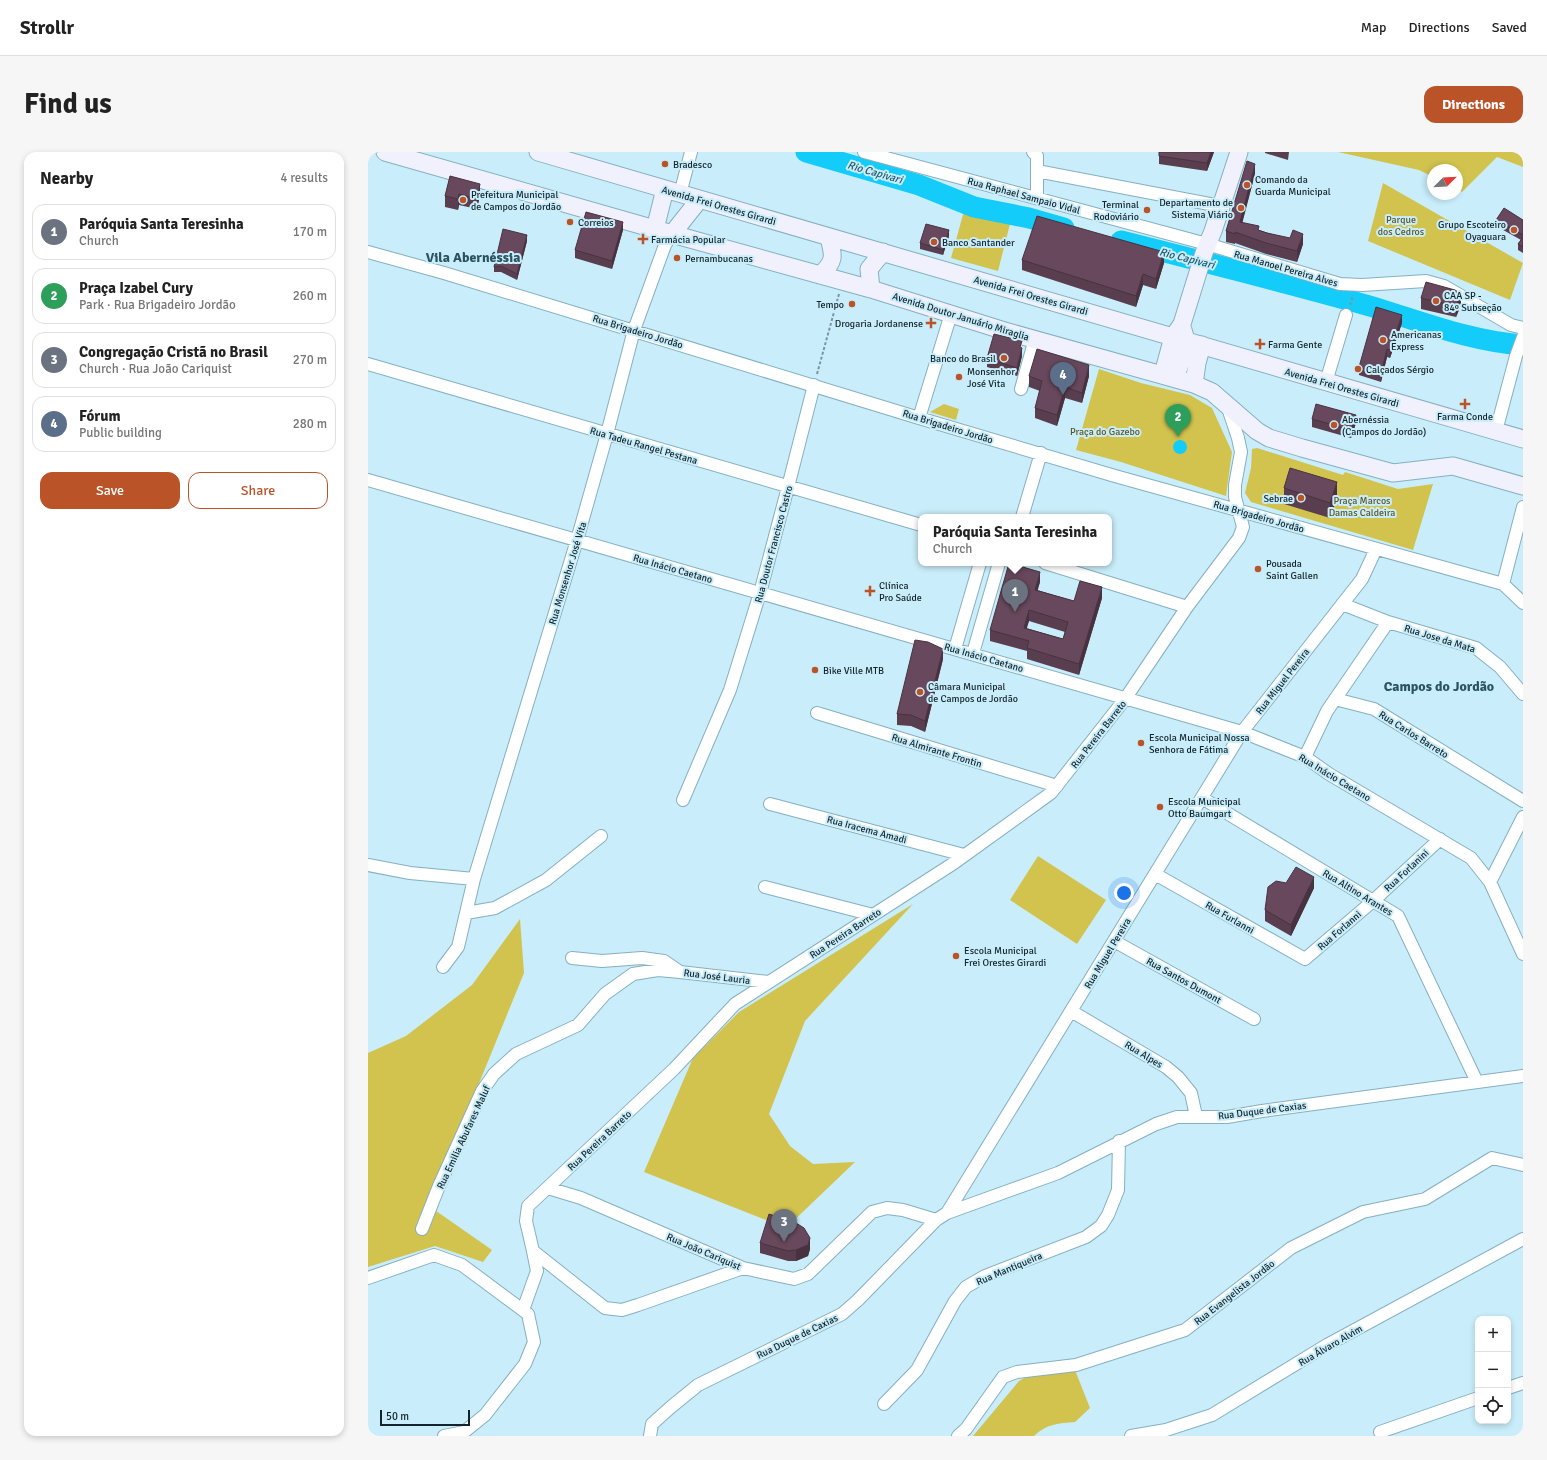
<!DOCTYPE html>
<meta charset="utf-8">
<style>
body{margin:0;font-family:Signika,sans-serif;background:#f6f6f6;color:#222}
.controls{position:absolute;right:12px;bottom:12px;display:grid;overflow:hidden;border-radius:8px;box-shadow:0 2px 6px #0003}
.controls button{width:36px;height:36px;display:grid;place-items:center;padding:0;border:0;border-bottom:1px solid #e0e0e0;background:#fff;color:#222;font:20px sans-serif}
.compass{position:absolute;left:1059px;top:12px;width:36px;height:36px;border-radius:50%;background:#fff;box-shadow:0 2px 6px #0003;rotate:66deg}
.scale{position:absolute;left:12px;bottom:10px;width:90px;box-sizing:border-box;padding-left:4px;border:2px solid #13252b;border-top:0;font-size:11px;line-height:14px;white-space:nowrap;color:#13252b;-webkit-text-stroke:3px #c9edfa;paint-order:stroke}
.you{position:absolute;left:756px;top:741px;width:14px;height:14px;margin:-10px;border:3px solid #fff;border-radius:50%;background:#1a73e8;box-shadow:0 0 0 6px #1a73e833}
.badge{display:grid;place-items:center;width:26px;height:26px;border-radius:50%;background:#ba5428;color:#fff;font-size:13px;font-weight:700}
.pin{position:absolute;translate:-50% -33px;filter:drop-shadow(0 1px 2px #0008)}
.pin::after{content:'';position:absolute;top:21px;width:14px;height:12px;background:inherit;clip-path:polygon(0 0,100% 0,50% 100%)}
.popup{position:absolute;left:550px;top:362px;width:194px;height:52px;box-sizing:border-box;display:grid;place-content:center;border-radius:8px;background:#fff;filter:drop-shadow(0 1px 3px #0005);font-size:13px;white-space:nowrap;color:#767676}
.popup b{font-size:15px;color:#222}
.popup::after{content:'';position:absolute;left:50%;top:100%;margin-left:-8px;border:8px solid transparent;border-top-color:#fff}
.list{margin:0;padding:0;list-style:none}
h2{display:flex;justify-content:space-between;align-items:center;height:52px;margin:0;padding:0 16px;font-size:17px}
h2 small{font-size:13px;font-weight:400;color:#767676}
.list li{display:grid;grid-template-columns:26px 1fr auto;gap:12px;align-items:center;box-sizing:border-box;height:56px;margin:0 8px 8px;padding:0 8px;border:1px solid #e0e0e0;border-radius:12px}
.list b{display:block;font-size:15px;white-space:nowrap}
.list p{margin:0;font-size:13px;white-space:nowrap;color:#767676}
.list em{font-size:13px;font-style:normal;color:#767676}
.actions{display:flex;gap:8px;padding:12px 16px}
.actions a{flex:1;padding:9px 0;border:1px solid #ba5428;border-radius:12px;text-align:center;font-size:14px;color:#ba5428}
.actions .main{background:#ba5428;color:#fff}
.icon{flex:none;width:22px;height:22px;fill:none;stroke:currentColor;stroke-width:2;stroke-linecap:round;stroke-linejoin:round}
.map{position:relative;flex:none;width:1155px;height:1284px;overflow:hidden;border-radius:12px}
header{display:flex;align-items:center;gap:24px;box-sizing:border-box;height:56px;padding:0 20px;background:#fff;border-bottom:1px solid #e0e0e0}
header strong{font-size:19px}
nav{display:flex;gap:22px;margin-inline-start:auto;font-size:14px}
.intro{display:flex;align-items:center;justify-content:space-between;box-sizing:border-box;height:96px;padding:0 24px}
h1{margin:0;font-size:28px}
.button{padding:10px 18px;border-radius:12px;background:#ba5428;color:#fff;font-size:14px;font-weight:700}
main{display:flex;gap:24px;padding:0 24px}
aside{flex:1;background:#fff;border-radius:12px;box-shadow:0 2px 6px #0003}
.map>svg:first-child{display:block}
</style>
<header>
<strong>Strollr</strong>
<nav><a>Map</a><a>Directions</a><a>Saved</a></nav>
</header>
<div class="intro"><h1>Find us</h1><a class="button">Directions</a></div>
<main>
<aside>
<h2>Nearby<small>4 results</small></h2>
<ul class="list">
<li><span class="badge" style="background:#6b7280">1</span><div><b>Paróquia Santa Teresinha</b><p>Church</p></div><em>170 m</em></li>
<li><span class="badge" style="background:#2e9e5b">2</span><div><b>Praça Izabel Cury</b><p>Park · Rua Brigadeiro Jordão</p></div><em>260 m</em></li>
<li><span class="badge" style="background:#6b7280">3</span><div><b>Congregação Cristã no Brasil</b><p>Church · Rua João Cariquist</p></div><em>270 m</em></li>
<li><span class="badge" style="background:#5c6f8a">4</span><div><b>Fórum</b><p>Public building</p></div><em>280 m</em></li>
</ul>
<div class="actions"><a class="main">Save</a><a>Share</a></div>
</aside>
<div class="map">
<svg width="1155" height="1284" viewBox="0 0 1155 1284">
<rect width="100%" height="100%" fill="#c9edfa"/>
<path fill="#d2c34e" d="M970,0h185v15l-26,-10 -35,35 -5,-3v-19h-24v7l-14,-7z
M1015,31l140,80 -13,37 -142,-59z
M596,59l46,13 -12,47 -47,-13z
M731,217l42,14 49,12 22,13 20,44 -6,44 -105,-34 -45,-12z
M576,252l15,5 -3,11 -26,-8z
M889,296l86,27 2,-3 53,17 35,-5 -20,66 -162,-48 -6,-9 6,-25 1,-19z
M670,704l68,44 -29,44 -67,-44z
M545,752l-108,117 -36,93 21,32 23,18 42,-2 -69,66 -142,-56 49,-114 46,-46z
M152,767l4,54 -95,233 63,44 -9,12 -48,-16 -67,21v-214l38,-17 66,-51z
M707,1218l15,38 -15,14c-16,1 -29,2 -41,14h-61l46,-55 16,-9z"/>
<path fill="#13ccf9" d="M805 295a7 7 0 1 1 14 0a7 7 0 1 1-14 0Z"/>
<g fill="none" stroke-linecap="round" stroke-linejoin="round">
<path stroke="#13ccf9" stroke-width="21" d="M438,0l113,33 55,22 55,11 35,10
M753,89c80,20 159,40 238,62 54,15 107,38 164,42"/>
<defs>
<path id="street" d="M496,0l343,92 133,40 22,1 64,-4 18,5 67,39 12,3
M665,0l4,4v42
M669,19l183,35
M312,42l11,-42
M0,100l76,21 475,145 196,58 388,108 20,19
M0,212l553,161
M958,230l20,-67
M653,237l14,-50
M551,266l32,-104
M1128,279l20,-75 7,-19
M0,328l874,252 63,25 24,17 142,84 19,24 33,72
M654,365l19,-64
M677,411l142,44
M1135,432l20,-77
M974,452l46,18 88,26 24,19 23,27
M587,497l25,-86
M605,501l26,-90
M967,547l39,10 149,92
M449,561l240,73
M937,605l22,-46 61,-89
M834,646l196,118 79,166
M315,648l47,-110 30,-97 28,-106 26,-102
M402,652l194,51
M0,713l42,8 64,6
M787,722l150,85 68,-58 67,-62
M1122,730l33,-65
M397,735l108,28
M98,761l29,-5 51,-28 55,-44
M746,789l140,78
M204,806l30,3 40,-3 22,3 16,11 89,10
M75,815l15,-20 16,-68 103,-339 30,-106 27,-104 31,-85 7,-11
M703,859l95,56 12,10 13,16 5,23
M180,1036l33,10 162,70 51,11 14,-5 64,-62 15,-4 16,2 33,10
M579,1061l111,-40 98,-49 21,-7h50l35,-6 261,-35
M54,1077l17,-43 43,-95 12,-17 22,-20 62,-29 27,-31 28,-20 25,-4 22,2
M375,1116l-105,37 -16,5 -17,-2 -72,-57 -7,-30 2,-15 146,-137 61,-65 219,-141 97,-70 74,-94 62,-92 52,-69 4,-11 -8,-30v-12l6,-33 -3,-14 -11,-33
M0,1126l66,-23 28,10 66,49 6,28 -9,22 -40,51 -21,17 -20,4
M155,1158l14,-39 -4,-20
M1140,1236l15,-5
M516,1252l33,-34 38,-69 11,-14 19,-11 101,-39 15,-11 7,-11 10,-25 1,-49
M1012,1280l98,-34
M282,1284l2,-12 19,-17 27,-22 144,-71 16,-14 78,-80 11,-7 295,-481 120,-153 14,-30
M590,1284l8,-7 37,-52 14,-5 59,-7 109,-35 106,-82 72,-36 62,-13 67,-41 31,7
M763,1284l35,-6 46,-15 115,-70 196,-106"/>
<path id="secondary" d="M17,0l287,82 199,55 137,43 186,52 18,8 45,39 12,7 33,10 91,25 60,-7 70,20
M170,0l985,287
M287,77l10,-40
M304,82l27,-34
M452,123c15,-13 14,-19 9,-37
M503,137l-2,-20 14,-17
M795,222l10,-37 9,-13 22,-71 9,-22 26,-79
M808,226l10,-38 -3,-10
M826,232l3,-21 5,-18"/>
</defs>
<use href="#street" stroke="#85b0c0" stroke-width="14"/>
<use href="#secondary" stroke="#85b0c0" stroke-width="19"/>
<path stroke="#7a96a0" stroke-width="2" stroke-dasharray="3 2" stroke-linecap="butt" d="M982,153l3,-9
M449,222l22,-80"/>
<use href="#street" stroke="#fff" stroke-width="12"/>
<use href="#secondary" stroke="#f0f1fd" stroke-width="17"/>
</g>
<path fill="#593e4f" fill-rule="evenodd" d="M791,0h55l-7,19 -48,-7z
M897,0h24l-1,8 -23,-7z
M887,22l-13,48 17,8 44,14 -6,18 -31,-8 -31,-11v1l-9,-2v-11z
M82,24l30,19 -3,14 -18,-4 -1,5 -13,-3v-11z
M1128,68h27v33l-5,-3v-6l3,-4 -25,-14z
M255,78l-11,39 -37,-11v-8z
M581,84l-6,19 -23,-6v-6z
M159,89l-10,39 -16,-8h-7v-5z
M654,108l142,3 -8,26 -13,-4 -7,22 -114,-37z
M1053,146l40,7 -5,12 -35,-8z
M1034,171l-12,35 -3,-1 -6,25 -22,-7v-8z
M654,196v8l-5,20 -30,-9v-9z
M661,224h60l-7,27 -17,-5 -8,28 -22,-8v-10l5,-17 -11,-4z
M944,267l44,4 -5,15 -39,-11z
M916,336l53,10 -7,20 -46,-14z
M672,430l-3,8 37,11 28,-3 -23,77 -52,-16v-8l-37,-10v-11zM661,469l36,11 -2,7 -37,-11z
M575,507l-18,73 -14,-6 -14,-1v-11z
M918,731l28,5 -23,48 -26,-15v-11z
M392,1091l50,6 -2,7 -12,5h-8l-28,-8z"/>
<path fill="#493240" d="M843,0h3l-7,19v-8z
M887,12v10l-15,58v-10z
M112,32v11l-3,14v-10z
M91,42v11l-1,5v-11z
M255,70v8l-11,39v-8z
M581,78v6l-6,19v-5z
M935,82v10l-6,18v-11z
M159,83v6l-10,39v-6z
M796,100v11l-8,26v-10z
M775,122v11l-7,22v-11z
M1093,142v11l-5,12v-11z
M1034,163v8l-12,35v-8z
M654,196v8l-5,20v-8z
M1019,197v8l-6,25v-8z
M721,213v11l-7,27v-10z
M697,235v11l-8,28v-11z
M988,263v8l-5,15v-8z
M969,330v16l-7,20v-15z
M672,420v10l-5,18v-10z
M734,435v11l-23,77v-11z
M661,458v11l-5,17v-10z
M575,497v10l-18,73v-11z
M946,725v11l-23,48v-11z
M442,1086v11l-2,7 -12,5v-11z"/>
<path fill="#68485c" stroke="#493240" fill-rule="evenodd" d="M791,0h52l-4,11 -48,-7z
M879,9l8,3 -15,58 19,4 -1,4 9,3 23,5 3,-8 10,4 -6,17 -31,-8 -31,-11v2l-9,-3z
M82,24l30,8 -3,15 -18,-5 -1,5 -13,-3z
M1136,56l19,12v15l-27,-15z
M218,60l37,10 -11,39 -37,-11z
M669,64l127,36 -8,27 -13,-5 -7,22 -114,-36z
M558,72l23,6 -6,20 -23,-7z
M135,77l24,6 -10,39 -16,-8 -7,1z
M1155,85v10l-5,-3z
M1058,130l29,8 6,4 -5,12 -35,-8z
M1008,155l26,8 -12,35 -3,-1 -6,25 -22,-7z
M626,182l28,7 -2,6 2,1 -5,20 -30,-10z
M669,197l52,16 -7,28 -17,-6 -8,28 -22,-7 7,-27 -13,-5z
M948,252l40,11 -5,15 -39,-11z
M922,316l47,14 -7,21 -46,-15z
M641,411l31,9 -5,18 39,11 6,-20 22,6 -23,77 -52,-16 2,-7 -39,-11zM661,458l39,12 -5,17 -39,-11z
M547,488l13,2 15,7 -18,72 -14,-6 -14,-1z
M928,715l18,10 -23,48 -26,-15 3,-23 8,-6 10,2z
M401,1062l27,9 8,5 6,10 -2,7 -12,5 -8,1 -28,-8z"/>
<g fill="#ba5428" stroke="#c9edfa" stroke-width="1.5">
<circle cx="297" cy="12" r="4"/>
<circle cx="879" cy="33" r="4"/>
<circle cx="95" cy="48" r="4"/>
<circle cx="873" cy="56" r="4"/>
<circle cx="779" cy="58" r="4"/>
<circle cx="202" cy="70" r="4"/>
<circle cx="1146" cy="78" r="4"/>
<path d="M273 81h4v4h4v4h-4v4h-4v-4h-4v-4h4z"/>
<circle cx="566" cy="90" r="4"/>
<circle cx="309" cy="106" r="4"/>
<circle cx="1068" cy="149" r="4"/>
<circle cx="484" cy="152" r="4"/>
<path d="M561 165h4v4h4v4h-4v4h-4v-4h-4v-4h4z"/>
<circle cx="1015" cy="188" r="4"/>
<path d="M890 186h4v4h4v4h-4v4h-4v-4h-4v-4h4z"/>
<circle cx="636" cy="206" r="4"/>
<circle cx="990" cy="217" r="4"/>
<circle cx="591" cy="225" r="4"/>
<path d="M1095 246h4v4h4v4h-4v4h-4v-4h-4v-4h4z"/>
<circle cx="966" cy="273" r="4"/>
<circle cx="933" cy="346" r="4"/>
<circle cx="890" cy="417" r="4"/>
<path d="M500 433h4v4h4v4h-4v4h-4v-4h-4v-4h4z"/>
<circle cx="447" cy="518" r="4"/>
<circle cx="552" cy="540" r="4"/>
<circle cx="773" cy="591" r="4"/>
<circle cx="792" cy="655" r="4"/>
<circle cx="588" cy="804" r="4"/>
</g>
<g text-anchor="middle" stroke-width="4" stroke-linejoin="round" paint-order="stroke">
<g font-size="10" fill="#13252b" stroke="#c9edfa" text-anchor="start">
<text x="305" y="16">Bradesco</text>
<text x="887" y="31">Comando da<tspan x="887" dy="12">Guarda Municipal</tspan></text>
<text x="103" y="46">Prefeitura Municipal<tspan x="103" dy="12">de Campos do Jordão</tspan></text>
<text x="865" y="54" text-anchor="end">Departamento de<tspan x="865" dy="12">Sistema Viário</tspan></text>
<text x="771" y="56" text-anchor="end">Terminal<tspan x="771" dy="12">Rodoviário</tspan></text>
<text x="210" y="74">Correios</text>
<text x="1138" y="76" text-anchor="end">Grupo Escoteiro<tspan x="1138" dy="12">Oyaguara</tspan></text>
<text x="283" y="91">Farmácia Popular</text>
<text x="574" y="94">Banco Santander</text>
<text x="317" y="110">Pernambucanas</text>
<text x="1076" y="147">CAA SP -<tspan x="1076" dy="12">84º Subseção</tspan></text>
<text x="476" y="156" text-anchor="end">Tempo</text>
<text x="555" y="175" text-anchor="end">Drogaria Jordanense</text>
<text x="1023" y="186">Americanas<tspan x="1023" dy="12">Express</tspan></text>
<text x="900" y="196">Farma Gente</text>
<text x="628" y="210" text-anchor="end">Banco do Brasil</text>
<text x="998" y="221">Calçados Sérgio</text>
<text x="599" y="223">Monsenhor<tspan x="599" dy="12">José Vita</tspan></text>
<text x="1097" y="268" text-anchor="middle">Farma Conde</text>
<text x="974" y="271">Abernéssia<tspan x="974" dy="12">(Campos do Jordão)</tspan></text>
<text x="925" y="350" text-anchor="end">Sebrae</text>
<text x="898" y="415">Pousada<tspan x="898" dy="12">Saint Gallen</tspan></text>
<text x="511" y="437">Clínica<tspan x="511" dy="12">Pro Saúde</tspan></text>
<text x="455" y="522">Bike Ville MTB</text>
<text x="560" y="538">Câmara Municipal<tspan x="560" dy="12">de Campos de Jordão</tspan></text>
<text x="781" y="589">Escola Municipal Nossa<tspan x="781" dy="12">Senhora de Fátima</tspan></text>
<text x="800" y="653">Escola Municipal<tspan x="800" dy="12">Otto Baumgart</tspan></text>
<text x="596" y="802">Escola Municipal<tspan x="596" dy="12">Frei Orestes Girardi</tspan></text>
</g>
<g font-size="10" fill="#13252b" stroke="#c9edfa">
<text transform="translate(656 43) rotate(15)" y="4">Rua Raphael Sampaio Vidal</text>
<text transform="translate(351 53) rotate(16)" y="4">Avenida Frei Orestes Girardi</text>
<text transform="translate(918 116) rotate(16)" y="4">Rua Manoel Pereira Alves</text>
<text transform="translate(663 143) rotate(16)" y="4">Avenida Frei Orestes Girardi</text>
<text transform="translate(593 164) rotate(17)" y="4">Avenida Doutor Januário Miraglia</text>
<text transform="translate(270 179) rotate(17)" y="4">Rua Brigadeiro Jordão</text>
<text transform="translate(974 235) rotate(16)" y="4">Avenida Frei Orestes Girardi</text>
<text transform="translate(580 274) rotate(17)" y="4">Rua Brigadeiro Jordão</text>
<text transform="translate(276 293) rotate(16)" y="4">Rua Tadeu Rangel Pestana</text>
<text transform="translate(891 364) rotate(16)" y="4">Rua Brigadeiro Jordão</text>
<text transform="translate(405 392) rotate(-75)" y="4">Rua Doutor Francisco Castro</text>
<text transform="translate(305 416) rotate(16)" y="4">Rua Inácio Caetano</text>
<text transform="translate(199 421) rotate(-73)" y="4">Rua Monsenhor José Vita</text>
<text transform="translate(1072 486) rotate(17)" y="4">Rua Jose da Mata</text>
<text transform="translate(616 505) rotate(16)" y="4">Rua Inácio Caetano</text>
<text transform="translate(914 529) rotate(-52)" y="4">Rua Miguel Pereira</text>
<text transform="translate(730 582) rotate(-52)" y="4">Rua Pereira Barreto</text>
<text transform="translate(1046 582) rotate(32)" y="4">Rua Carlos Barreto</text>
<text transform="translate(569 598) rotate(17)" y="4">Rua Almirante Frontin</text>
<text transform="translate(967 625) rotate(31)" y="4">Rua Inácio Caetano</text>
<text transform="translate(499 677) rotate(15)" y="4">Rua Iracema Amadi</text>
<text transform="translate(1038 718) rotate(-43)" y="4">Rua Forlanini</text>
<text transform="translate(990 740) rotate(31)" y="4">Rua Altino Arantes</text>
<text transform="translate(862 765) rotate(30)" y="4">Rua Furlanni</text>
<text transform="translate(971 778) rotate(-41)" y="4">Rua Forlanni</text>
<text transform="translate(477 781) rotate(-33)" y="4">Rua Pereira Barreto</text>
<text transform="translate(739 801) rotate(-59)" y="4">Rua Miguel Pereira</text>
<text transform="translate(349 824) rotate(7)" y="4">Rua José Lauria</text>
<text transform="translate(816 828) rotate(29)" y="4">Rua Santos Dumont</text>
<text transform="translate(776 902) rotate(31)" y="4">Rua Alpes</text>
<text transform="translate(894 958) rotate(-7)" y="4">Rua Duque de Caxias</text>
<text transform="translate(95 985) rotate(-65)" y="4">Rua Emilia Abufares Maluf</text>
<text transform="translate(231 988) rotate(-43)" y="4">Rua Pereira Barreto</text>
<text transform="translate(336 1099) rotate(23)" y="4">Rua João Cariquist</text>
<text transform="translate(641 1116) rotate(-23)" y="4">Rua Mantiqueira</text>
<text transform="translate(866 1140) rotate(-38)" y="4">Rua Evangelista Jordão</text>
<text transform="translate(429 1184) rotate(-26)" y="4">Rua Duque de Caxias</text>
<text transform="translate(962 1193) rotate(-30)" y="4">Rua Álvaro Alvim</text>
</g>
<g font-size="10" fill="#5d5625" stroke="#c9edfa">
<text x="1033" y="71">Parque<tspan x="1033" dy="12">dos Cedros</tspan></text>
<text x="737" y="283">Praça do Gazebo</text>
<text x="994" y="352">Praça Marcos<tspan x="994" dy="12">Damas Caldeira</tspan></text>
</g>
<g font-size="11" font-style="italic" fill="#1d5b6e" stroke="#c9edfa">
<text transform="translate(507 20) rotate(16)" y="4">Rio Capivari</text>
<text transform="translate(819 106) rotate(14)" y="4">Rio Capivari</text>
</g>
<g font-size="14" font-weight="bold" fill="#2a5361" stroke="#c9edfa">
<text x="105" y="110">Vila Abernéssia</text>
<text x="1071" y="539">Campos do Jordão</text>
</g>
</g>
</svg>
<div class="controls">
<button>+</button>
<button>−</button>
<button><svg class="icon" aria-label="locate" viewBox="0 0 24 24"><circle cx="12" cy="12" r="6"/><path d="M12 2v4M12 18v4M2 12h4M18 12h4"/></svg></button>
</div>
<svg class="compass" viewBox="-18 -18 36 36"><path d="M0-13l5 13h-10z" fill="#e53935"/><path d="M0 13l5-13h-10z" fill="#767676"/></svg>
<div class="scale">50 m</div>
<div class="you"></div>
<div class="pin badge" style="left:647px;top:460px;background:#6b7280">1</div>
<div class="popup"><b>Paróquia Santa Teresinha</b>Church</div>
<div class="pin badge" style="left:810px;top:285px;background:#2e9e5b">2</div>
<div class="pin badge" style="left:416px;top:1090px;background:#6b7280">3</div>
<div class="pin badge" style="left:695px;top:243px;background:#5c6f8a">4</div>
</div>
</main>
